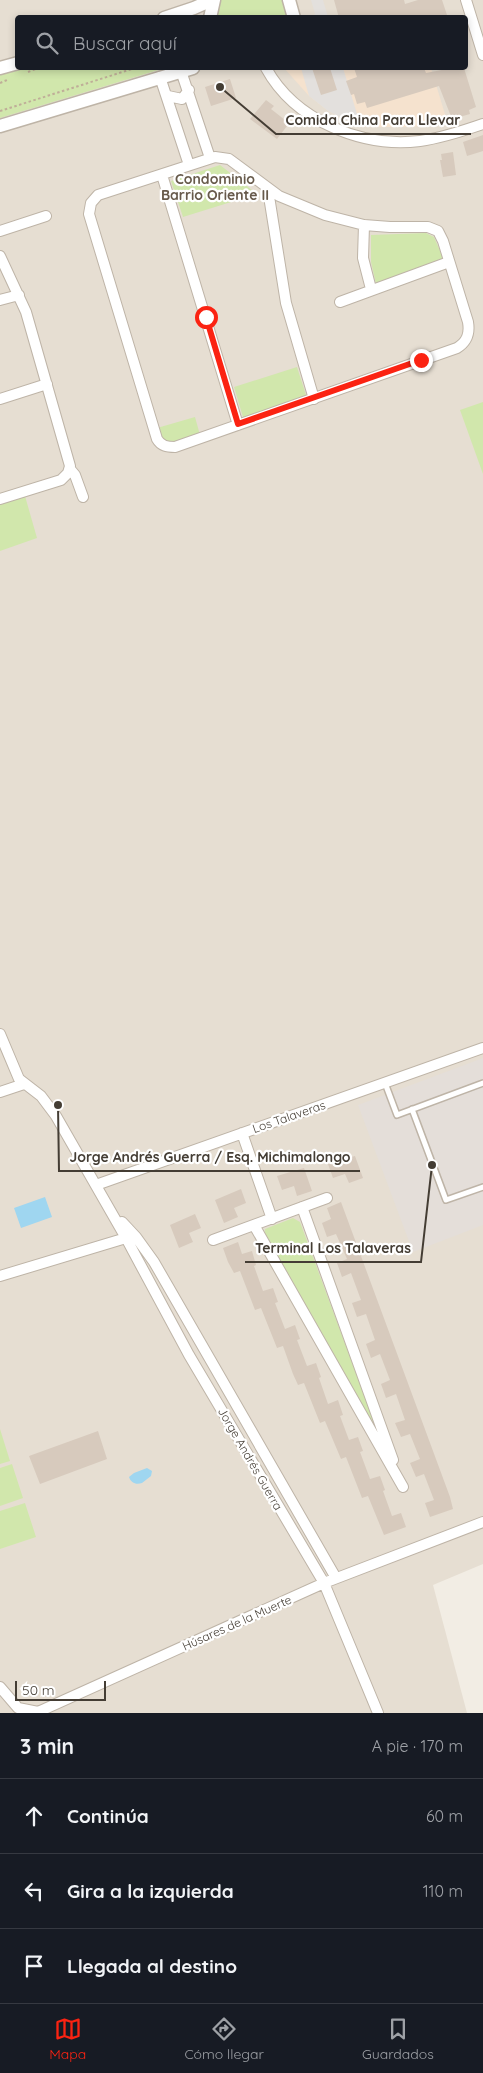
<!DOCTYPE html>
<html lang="es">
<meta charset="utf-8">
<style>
body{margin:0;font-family:Quicksand,sans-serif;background:#242831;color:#f1f3f6}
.scale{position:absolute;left:15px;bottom:12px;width:91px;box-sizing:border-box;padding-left:5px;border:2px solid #443d34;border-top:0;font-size:14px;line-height:18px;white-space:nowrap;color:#443d34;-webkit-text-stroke:4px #fff;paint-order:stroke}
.stop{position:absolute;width:15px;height:15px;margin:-11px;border:4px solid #fb2312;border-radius:50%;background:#fff}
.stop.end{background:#fb2312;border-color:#fff;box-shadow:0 1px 5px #0008}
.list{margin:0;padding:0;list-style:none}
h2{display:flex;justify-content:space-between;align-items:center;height:65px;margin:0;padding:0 20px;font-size:21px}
h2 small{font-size:16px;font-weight:400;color:#9ea1a6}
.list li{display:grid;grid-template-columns:32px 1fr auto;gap:15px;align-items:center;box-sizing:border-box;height:75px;padding:0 20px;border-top:1px solid #363941}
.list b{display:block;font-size:19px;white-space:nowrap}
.list em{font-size:16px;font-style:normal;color:#9ea1a6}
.icon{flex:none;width:28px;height:28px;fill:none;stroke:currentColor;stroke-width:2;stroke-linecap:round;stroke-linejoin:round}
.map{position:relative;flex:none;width:483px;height:1713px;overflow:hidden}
.search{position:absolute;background:#171b24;box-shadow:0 2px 8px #0003;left:15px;right:15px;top:15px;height:55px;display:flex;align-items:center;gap:12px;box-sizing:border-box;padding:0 18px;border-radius:5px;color:#9ea1a6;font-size:19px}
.sheet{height:290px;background:#171b24}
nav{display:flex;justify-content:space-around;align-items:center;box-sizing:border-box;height:70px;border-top:1px solid #363941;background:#171b24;font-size:14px;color:#9ea1a6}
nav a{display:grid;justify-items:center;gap:2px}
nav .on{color:#fb2312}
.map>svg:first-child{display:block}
</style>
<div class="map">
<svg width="483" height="1713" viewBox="0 0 483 1713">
<rect width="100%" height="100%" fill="#f2ede4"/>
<path fill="#e6ded2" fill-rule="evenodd" d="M0,0h483v1564l-50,21 34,128h-467zM18,18h448v50h-448z"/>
<path fill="#f5e2ce" d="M284,68h147l16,53 -34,6h-52l-33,-16 -19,-15z"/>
<path fill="#e4ded9" d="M483,1058v167l-70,27 -55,-147z"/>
<path fill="#d1e7ac" d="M221,0h64l3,17 -71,1v-10z
M18,68h147l-165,50v-46z
M220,165l37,29 -74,23 -12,-36z
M426,233l8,4 10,23 -68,24 -5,-22v-27z
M297,367l10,31 -64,19 -9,-30z
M483,402v72l-23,-64z
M195,417l5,18c-17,5 -35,16 -43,-7z
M25,496l12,42 -37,13v-47z
M293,1218l7,4 80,216 -116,-201 1,-8z
M0,1429l10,32 -10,3z
M12,1464l11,34 -23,8v-38z
M25,1503l11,34 -36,12v-38z"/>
<path fill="#e3e0dd" d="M311,0h12l5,17h-15l2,-3z
M301,68h42l18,59 -33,-16 -19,-15z"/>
<path fill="#9fd6f0" d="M45,1197l7,20 -31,11 -7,-20z
M147,1468l5,3 -1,5 -9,7c-6,2 -11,0 -13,-6l5,-4z"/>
<path fill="#d7cabd" d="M334,0h70l1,4 13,-4h24l6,18h-109z
M312,68h18l7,22 -16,5z
M354,68h70l2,5 26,-5h12l12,39 -7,3 1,4 -18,5 -13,-33 -72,22 -2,-6 -8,2 -3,-10 -3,1 -5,-14 11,-4z
M230,79l6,19 -25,8 -6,-19z
M266,100l8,6 -3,3 14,11 -2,2 4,4 -10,13 -27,-20z
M483,135v16l-16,5 -4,-14z
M453,152l3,23 -13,2 -3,-17h2l-1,-6z
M355,1156l8,22 -14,5 -4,-9 -12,4 -5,-14z
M304,1168l8,23 -15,5 -3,-10 -12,4 -5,-14z
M241,1189l5,14 -12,5 4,9 -14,6 -9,-23z
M341,1202l109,295 3,12 -23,8 -5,-14 9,-3 -10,-26 -8,3 -6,-14 10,-4 -10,-25 -9,3 -6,-14 10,-3 -9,-26 -10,4 -5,-14 9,-4 -10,-26 -9,4 -5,-14 9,-4 -9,-26 -9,3 -5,-14 9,-3 -10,-27 -9,4 -5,-14 10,-4 -11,-25 -9,3 -5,-14 9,-4 -4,-11z
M195,1214l6,14 -12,5 4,9 -14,6 -9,-23z
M238,1242l4,12 10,-3 4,14 -2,1 9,25 10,-3 5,14 -3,1 10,26 10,-4 5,14 -3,1 10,26 9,-3 5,14 -2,1 9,26 10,-4 5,15 -3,1 9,24 9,-3 5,14 -3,1 10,27 10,-3 5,14 -2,1 9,25 9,-3 5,14 -22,8 -16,-39 -6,2 -16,-41 -5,2 -16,-38 -5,2 -16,-40 -6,2 -5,-11 -10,-28 -6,2 -16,-40 -6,2 -15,-39 -6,2 -6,-11 -5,-14z
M98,1431l9,28 -67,25 -11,-28z"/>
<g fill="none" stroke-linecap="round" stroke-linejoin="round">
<defs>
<path id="service" d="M385,1083l12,32 86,-32
M412,1109l34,91 37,-13"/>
<path id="minor" d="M466,0l17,55
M266,68c29,53 96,80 154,73 22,-3 43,-10 63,-17
M181,71l29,87
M160,77l29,88
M168,96l14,3 7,-9
M215,157l14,2 50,37 46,19 39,10 26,2h38l10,4 5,10 25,81c2,12 -1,20 -11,26l-282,99c-8,0 -14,-1 -18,-8l-68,-225 2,-11 7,-8z
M162,175l76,250
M268,190l18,113 28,96
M364,225l-1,33 8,31
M0,231l46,-15
M0,256l26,56 44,154 -2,7 -7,7 -61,19
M0,300l19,-5
M340,302l109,-40
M0,399l47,-15
M70,469l5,6 8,22
M0,1034l19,45 22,17 15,20 70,122 63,117 135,228 54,130
M0,1092l24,-8
M242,1133l30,86
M96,1185l387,-137
M302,1207l91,253
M122,1222l14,15 18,25 182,316
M254,1225l149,262
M213,1240l114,-42
M0,1276l126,-38
M0,1687l18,21 20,4 286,-129 159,-61"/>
<path id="tertiary" d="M289,0l5,18
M164,18l30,-10 18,-8
M210,18l4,-18
M0,68l18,-5
M0,126l193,-58"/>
</defs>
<use href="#service" stroke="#beb4a7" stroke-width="8"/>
<use href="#minor" stroke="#beb4a7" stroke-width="12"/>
<use href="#tertiary" stroke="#beb4a7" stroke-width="15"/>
<path stroke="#bfae98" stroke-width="2" stroke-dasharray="2.5 2.5" stroke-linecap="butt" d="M28,72l10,-4
M0,83l7,-3
M0,111l135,-43"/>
<use href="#service" stroke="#fff" stroke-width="5"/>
<use href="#minor" stroke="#fff" stroke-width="10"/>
<use href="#tertiary" stroke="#fff" stroke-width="12"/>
</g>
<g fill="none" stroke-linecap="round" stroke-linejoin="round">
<path stroke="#fb2312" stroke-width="6" d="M206,317l32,107 183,-64"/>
</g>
<g text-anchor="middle" stroke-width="4.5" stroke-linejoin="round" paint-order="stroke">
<g font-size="12" fill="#443d34" stroke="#fff">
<text transform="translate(289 1117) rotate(-19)" y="4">Los Talaveras</text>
<text transform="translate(250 1459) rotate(60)" y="4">Jorge Andrés Guerra</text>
<text transform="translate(237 1623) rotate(-24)" y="4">Húsares de la Muerte</text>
</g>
<g font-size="14" font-weight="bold" fill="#675a4b" stroke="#fff">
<text x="215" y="184">Condominio<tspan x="215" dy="16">Barrio Oriente II</tspan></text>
</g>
</g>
<path fill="none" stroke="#443d34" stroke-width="2" d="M220 87L276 134H471M58 1105L59 1171H360M432 1165L421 1262H245"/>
<g fill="#443d34" stroke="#fff" stroke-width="2">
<circle cx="220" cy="87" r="5"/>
<circle cx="58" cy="1105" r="5"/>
<circle cx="432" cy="1165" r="5"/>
</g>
<g font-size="14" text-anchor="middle" font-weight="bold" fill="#443d34" stroke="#fff" stroke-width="4.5" stroke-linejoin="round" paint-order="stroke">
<text x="373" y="125">Comida China Para Llevar</text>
<text x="210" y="1162">Jorge Andrés Guerra / Esq. Michimalongo</text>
<text x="333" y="1253">Terminal Los Talaveras</text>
</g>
</svg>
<div class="scale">50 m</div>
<div class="stop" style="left:206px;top:317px"></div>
<div class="stop end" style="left:421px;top:360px"></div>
<div class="search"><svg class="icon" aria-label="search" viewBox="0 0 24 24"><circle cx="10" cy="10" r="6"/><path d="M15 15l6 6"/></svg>Buscar aquí</div>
</div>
<section class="sheet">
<h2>3 min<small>A pie · 170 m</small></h2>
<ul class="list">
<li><svg class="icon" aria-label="ahead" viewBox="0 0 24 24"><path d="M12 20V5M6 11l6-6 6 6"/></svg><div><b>Continúa</b></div><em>60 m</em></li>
<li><svg class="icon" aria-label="left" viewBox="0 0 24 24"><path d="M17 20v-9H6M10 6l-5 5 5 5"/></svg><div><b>Gira a la izquierda</b></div><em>110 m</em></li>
<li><svg class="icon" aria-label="arrive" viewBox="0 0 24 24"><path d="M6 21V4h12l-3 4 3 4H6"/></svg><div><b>Llegada al destino</b></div></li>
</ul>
</section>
<nav>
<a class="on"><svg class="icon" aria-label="map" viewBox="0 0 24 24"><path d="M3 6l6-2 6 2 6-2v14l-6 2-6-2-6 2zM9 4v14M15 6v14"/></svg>Mapa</a>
<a><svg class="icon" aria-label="directions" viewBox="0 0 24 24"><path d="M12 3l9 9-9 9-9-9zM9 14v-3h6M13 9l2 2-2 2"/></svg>Cómo llegar</a>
<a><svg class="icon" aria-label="saved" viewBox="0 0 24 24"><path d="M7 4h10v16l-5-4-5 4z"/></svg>Guardados</a>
</nav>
